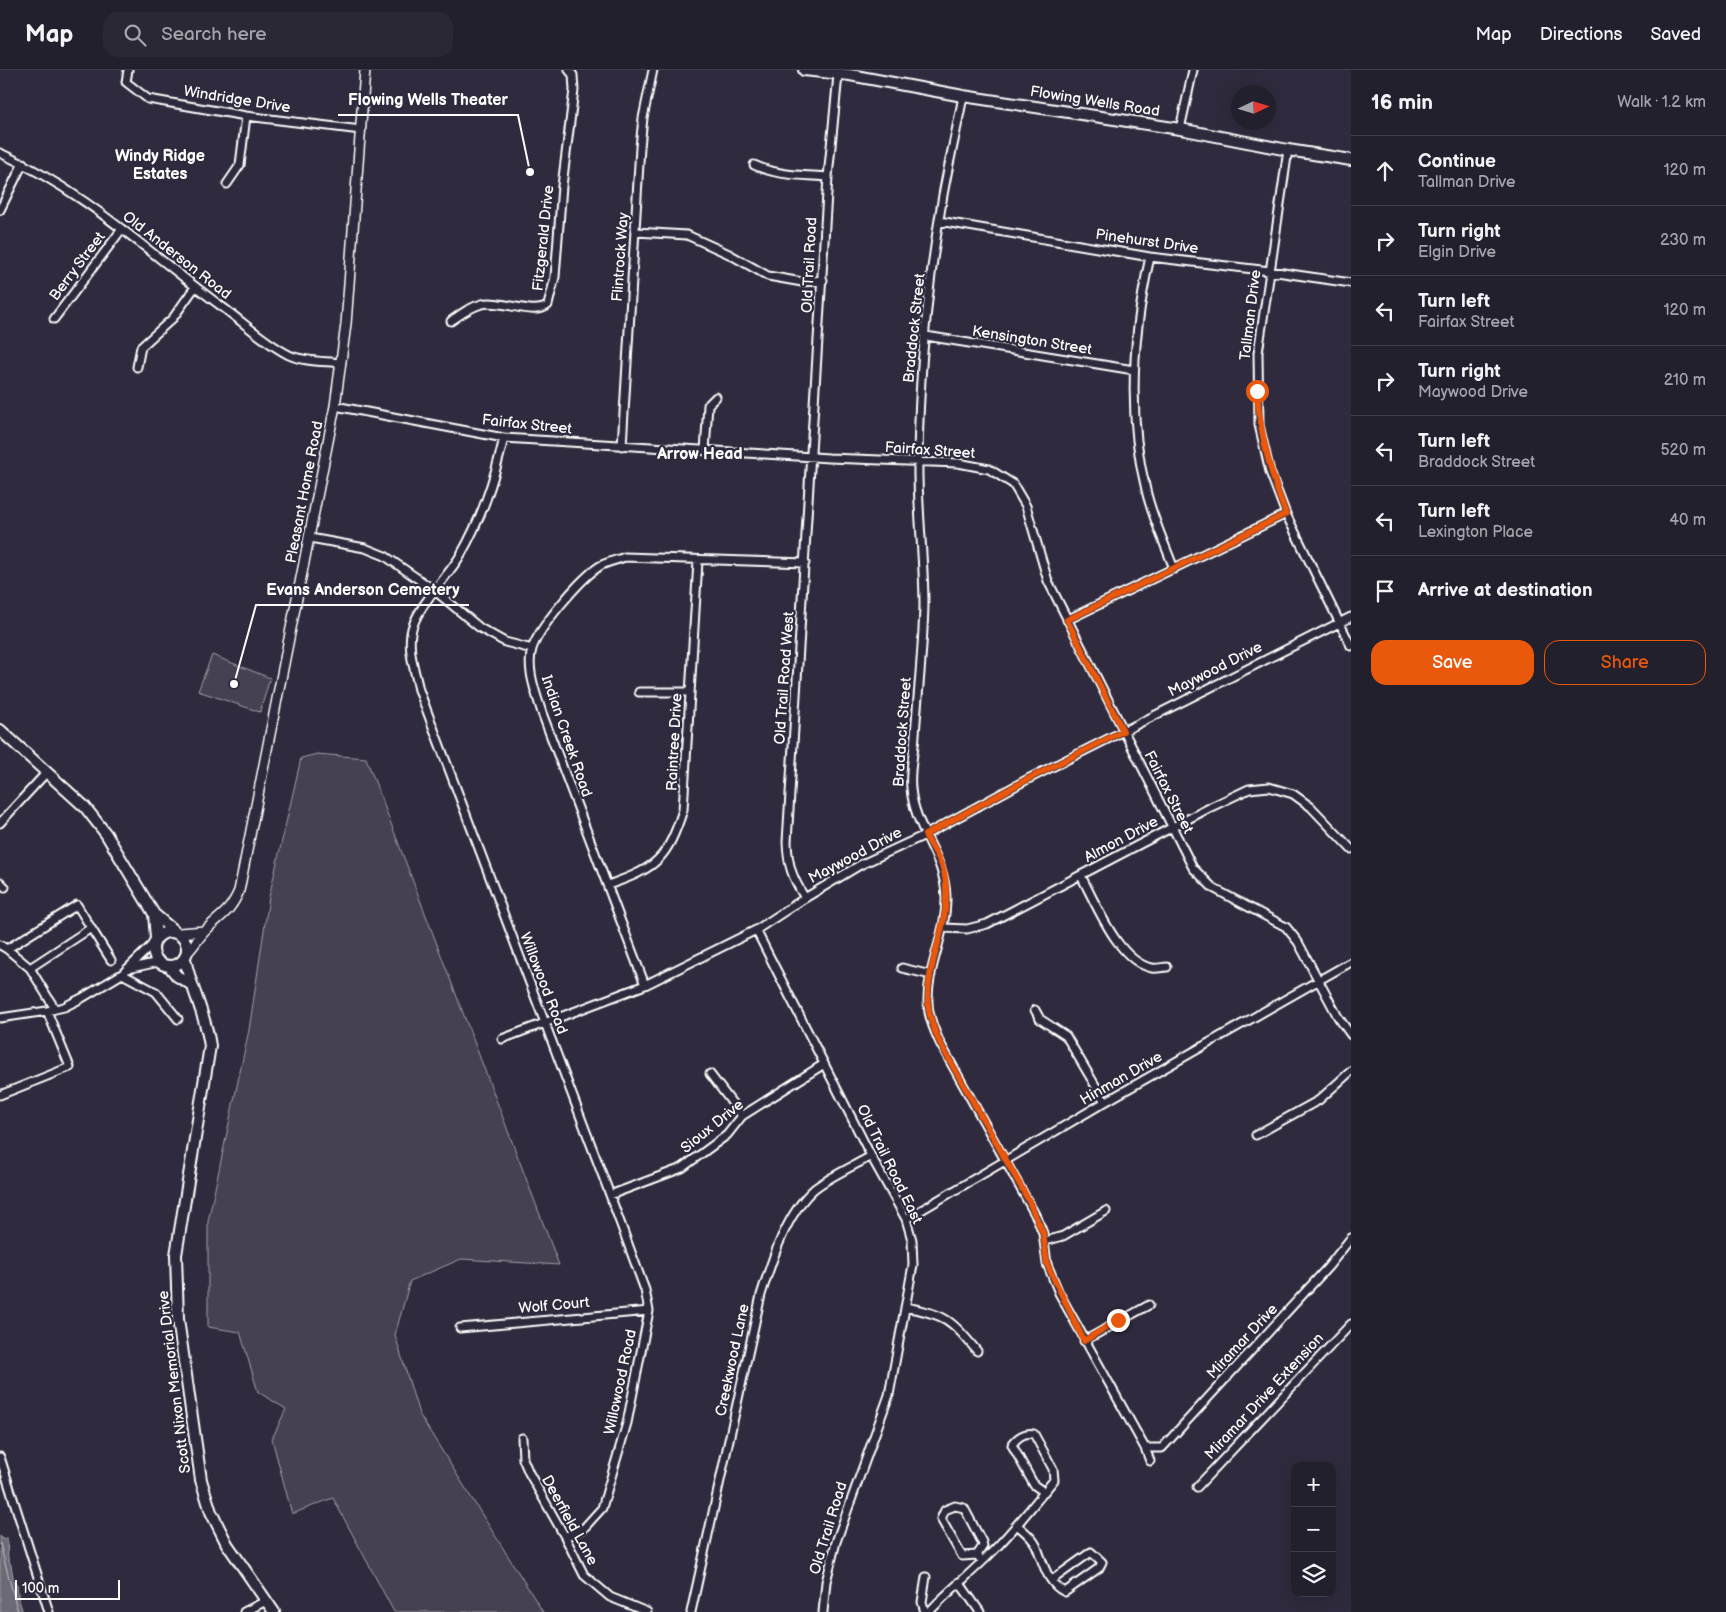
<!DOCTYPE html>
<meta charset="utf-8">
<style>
body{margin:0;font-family:"Balsamiq Sans",sans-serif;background:#2b2836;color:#f1f3f6}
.controls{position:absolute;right:15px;bottom:15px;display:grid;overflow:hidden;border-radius:10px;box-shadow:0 5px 20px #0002}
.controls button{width:45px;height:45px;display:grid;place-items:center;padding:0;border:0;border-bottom:1px solid #403e4a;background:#23202e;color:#f1f3f6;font:25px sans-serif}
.compass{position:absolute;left:1231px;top:15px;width:45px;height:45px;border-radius:50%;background:#23202e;box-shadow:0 5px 20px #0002;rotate:86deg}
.scale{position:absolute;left:15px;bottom:12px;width:105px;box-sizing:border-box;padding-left:5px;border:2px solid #fff;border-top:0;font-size:14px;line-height:18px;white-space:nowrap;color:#fff;-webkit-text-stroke:4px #2f2a3d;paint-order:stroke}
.stop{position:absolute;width:15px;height:15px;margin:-11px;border:4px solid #ea580c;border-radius:50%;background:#fff}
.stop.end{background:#ea580c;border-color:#fff;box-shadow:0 1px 5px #0008}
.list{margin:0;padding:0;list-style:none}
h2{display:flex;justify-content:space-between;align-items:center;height:65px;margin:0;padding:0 20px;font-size:21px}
h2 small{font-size:16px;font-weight:400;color:#a3a3aa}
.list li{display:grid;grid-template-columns:32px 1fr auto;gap:15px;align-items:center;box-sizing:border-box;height:70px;padding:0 20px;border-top:1px solid #403e4a}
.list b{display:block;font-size:19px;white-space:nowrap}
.list p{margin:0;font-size:16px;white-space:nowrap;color:#a3a3aa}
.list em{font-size:16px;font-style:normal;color:#a3a3aa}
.actions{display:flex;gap:10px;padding:15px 20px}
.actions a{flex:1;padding:11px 0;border:1px solid #ea580c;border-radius:15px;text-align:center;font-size:18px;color:#ea580c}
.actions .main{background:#ea580c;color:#fff}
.icon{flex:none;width:28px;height:28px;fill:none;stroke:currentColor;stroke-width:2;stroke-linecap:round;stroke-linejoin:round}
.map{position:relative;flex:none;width:1351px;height:1542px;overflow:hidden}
header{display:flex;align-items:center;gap:30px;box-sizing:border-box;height:70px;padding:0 25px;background:#23202e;border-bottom:1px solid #403e4a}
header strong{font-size:24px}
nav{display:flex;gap:28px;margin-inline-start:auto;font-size:18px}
.search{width:350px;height:45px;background:#2b2836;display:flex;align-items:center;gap:12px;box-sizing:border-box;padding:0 18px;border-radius:15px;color:#a3a3aa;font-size:19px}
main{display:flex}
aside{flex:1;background:#23202e}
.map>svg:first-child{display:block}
</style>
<header>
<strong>Map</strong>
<div class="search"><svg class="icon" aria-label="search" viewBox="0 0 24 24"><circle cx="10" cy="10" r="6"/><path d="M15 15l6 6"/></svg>Search here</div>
<nav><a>Map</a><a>Directions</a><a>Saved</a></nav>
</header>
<main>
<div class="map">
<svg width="1351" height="1542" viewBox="0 0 1351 1542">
<rect width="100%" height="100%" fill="#2f2a3d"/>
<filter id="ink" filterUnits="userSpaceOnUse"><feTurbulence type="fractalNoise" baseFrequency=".02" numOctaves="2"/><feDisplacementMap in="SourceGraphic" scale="10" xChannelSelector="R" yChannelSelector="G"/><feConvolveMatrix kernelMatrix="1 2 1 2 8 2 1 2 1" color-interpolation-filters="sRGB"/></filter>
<g filter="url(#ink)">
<path fill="#464152" stroke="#a2a0a8" d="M212,585l58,23 -10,34 -62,-21z
M317,684l49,4 193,507 -98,-6 -51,22 -15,54 24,79 124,198h-149l-61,-114 -41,16 -20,-75 14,-30 -28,-17 -18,-60 -32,-5v-106l41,-191 20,-133 32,-139z"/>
<path fill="#6d6a77" stroke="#a7a6ad" d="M0,1466l4,4 3,-2 1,21 3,6 3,18 3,1c1,10 2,18 6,28h-23z"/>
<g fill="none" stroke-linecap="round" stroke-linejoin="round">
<path stroke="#c5c3c9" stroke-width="1" d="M0,1474l18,68"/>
<defs>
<path id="minor" d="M128,0l-2,12 22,17 98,17 115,14
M963,26c-6,33 -14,66 -20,99 -15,87 -24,177 -25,265 -1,48 6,97 6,145 -1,44 -6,87 -9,130 -1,18 -6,36 -4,53 3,41 34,67 35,109 1,36 -19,69 -18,105 0,14 6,28 12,41l97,175 6,15 4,31 12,29 86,155 5,13
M1180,59l13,-59
M1288,80l-30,203 1,72 11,47 16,42 65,132
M0,83c83,37 149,100 221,153 22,16 44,37 68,49 16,7 35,6 52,8
M754,95c24,11 48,10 74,12
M227,114l13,-19 6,-49
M0,140l23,-47
M939,151l211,36 120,14 81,12
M636,162l51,3 42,19 39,22 34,6 21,-2
M1150,187c-17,75 -23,157 -4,233 6,27 19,54 28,79
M54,249l68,-90
M451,251c10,-7 19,-14 31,-17 19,-5 53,13 66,1l7,-28 7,-91 12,-96 -1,-15 -4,-5
M926,266l208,34
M137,297l4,-20 32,-29 22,-31
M335,336l169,32 325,20 129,5 31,6 24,15 13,22 22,75 145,287 20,20 73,39 12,15 40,75 13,18
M504,368c-10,42 -22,80 -44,118 -13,22 -45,52 -49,77 -3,19 4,38 8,57l191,505 35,95 4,21 -22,112 -25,85 -18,20 -19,9
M622,376l18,-299 3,-29 10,-48
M705,381l3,-46 8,-8
M310,468l55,10 20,8 49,34 46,38 25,14 27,7
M1067,550l219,-106
M639,622h51
M0,753l47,-51
M1081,806c15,27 37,86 71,92 5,1 11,-1 15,-1
M0,812l5,5
M608,815c49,-17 59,-26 75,-75l15,-249
M805,828c-13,-21 -17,-32 -18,-56l41,-665 10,-102
M91,858l20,32
M943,858l24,1 20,-5 224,-117 38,-18 20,-2 24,7 18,13 40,42
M756,860l115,226 35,63 6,21 1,25 -24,130 -53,147 -10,40 -3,30
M0,875l7,4 70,-44 14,23 -61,40 25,41
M7,879l23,19
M902,898l29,7
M127,899l32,-7
M122,904l34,18 22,27
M645,915l-103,-272c-6,-20 -16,-44 -10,-64 7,-22 49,-71 68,-83 7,-4 17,-6 25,-9l180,6
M1035,940l5,9 26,17 39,66
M0,948l47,-7 17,-4 18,-9 40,-24 32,-31
M502,969l143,-54 111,-55 49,-32 55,-33 65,-30 103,-56 323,-162
M710,1004l32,42
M0,1025l70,-28 -23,-56
M1256,1065l63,-35 32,-29
M610,1125l72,-27 45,-33 15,-19 82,-52
M906,1149l199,-117 246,-140
M1045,1171l18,-5 43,-25
M905,1237c42,8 45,12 72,44
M460,1258l189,-17
M1084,1271l65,-36
M522,1368l1,21 6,14 36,64 19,38 26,22 37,15
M1145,1378h17l166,-181 23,-29
M0,1387l49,155
M1197,1417l154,-163
M1017,1455c7,6 15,12 19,20 7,17 11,39 29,47l34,-24 3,-6 -11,-10 -39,28
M977,1485l6,-9 -1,-4 -18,-34 -9,-2 -10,4 -4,9 21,37 15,-1 5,6
M959,1512l21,30
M244,1542l22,-11
M691,1542l70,-317c11,-35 25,-81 53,-106 15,-12 40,-23 57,-33
M925,1542l-3,-10 4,-25
M929,1542c20,-22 44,-40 64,-61 22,-22 41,-47 61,-71l-1,-11 -19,-35c-9,-2 -17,3 -22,11l22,40 10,7"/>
<path id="tertiary" d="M179,863l26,-2
M187,883c7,-7 12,-16 18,-22 15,-16 24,-17 34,-40l96,-485 11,-82 19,-254"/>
<path id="secondary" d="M804,0l46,5 113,21 217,33 108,21 63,10
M0,660l85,77 21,27 48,80 20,17
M154,844l2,24
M153 879a17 17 0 1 1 34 0a17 17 0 1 1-34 0Z
M185,889c6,30 21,56 25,87l-34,209 2,64 23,161 10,32 16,32 47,68
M169,896l8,10 15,9"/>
</defs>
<use href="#minor" stroke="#fff" stroke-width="11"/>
<use href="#tertiary" stroke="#fff" stroke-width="12"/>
<use href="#secondary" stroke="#fff" stroke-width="14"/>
<use href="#minor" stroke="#2f2a3d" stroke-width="7"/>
<use href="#tertiary" stroke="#2f2a3d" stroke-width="9"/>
<use href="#secondary" stroke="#2f2a3d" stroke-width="10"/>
</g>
</g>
<g fill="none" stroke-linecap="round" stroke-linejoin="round" filter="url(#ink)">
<path stroke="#ea580c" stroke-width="6" d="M1118,1250l-34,21 -37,-77 -4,-31 -15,-34 -88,-156c-6,-13 -11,-26 -12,-40 -2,-43 24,-79 17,-126 -2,-15 -13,-30 -20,-42l103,-56 95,-48 -56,-111 219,-106c-16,-41 -26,-79 -29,-123"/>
</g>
<g text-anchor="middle" stroke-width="4.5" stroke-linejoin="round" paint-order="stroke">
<g font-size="15" fill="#fff" stroke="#2f2a3d">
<text transform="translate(237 29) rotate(9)" y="5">Windridge Drive</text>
<text transform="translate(1095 31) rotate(9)" y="5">Flowing Wells Road</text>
<text transform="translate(543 168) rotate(-84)" y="5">Fitzgerald Drive</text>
<text transform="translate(1147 171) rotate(8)" y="5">Pinehurst Drive</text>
<text transform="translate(177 185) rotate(38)" y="5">Old Anderson Road</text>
<text transform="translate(620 187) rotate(-86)" y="5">Flintrock Way</text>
<text transform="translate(809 195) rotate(-87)" y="5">Old Trail Road</text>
<text transform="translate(77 196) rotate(-53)" y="5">Berry Street</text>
<text transform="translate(1250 245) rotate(-83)" y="5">Tallman Drive</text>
<text transform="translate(914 258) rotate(-84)" y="5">Braddock Street</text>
<text transform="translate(1032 270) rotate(9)" y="5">Kensington Street</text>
<text transform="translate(527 354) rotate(6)" y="5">Fairfax Street</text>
<text transform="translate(930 380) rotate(4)" y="5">Fairfax Street</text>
<text transform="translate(304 422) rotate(-79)" y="5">Pleasant Home Road</text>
<text transform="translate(1215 599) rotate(-27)" y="5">Maywood Drive</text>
<text transform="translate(784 608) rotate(-86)" y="5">Old Trail Road West</text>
<text transform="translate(902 662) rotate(-86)" y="5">Braddock Street</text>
<text transform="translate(567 666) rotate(71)" y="5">Indian Creek Road</text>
<text transform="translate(674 672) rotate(-87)" y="5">Raintree Drive</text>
<text transform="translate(1169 722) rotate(63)" y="5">Fairfax Street</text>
<text transform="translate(1121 769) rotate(-28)" y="5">Almon Drive</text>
<text transform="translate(855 785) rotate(-28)" y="5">Maywood Drive</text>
<text transform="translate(544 913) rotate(69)" y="5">Willowood Road</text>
<text transform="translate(1121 1008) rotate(-30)" y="5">Hinman Drive</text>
<text transform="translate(712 1056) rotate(-39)" y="5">Sioux Drive</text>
<text transform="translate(890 1094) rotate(64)" y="5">Old Trail Road East</text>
<text transform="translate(554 1235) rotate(-5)" y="5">Wolf Court</text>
<text transform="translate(1242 1271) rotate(-47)" y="5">Miramar Drive</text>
<text transform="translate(732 1290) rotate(-78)" y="5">Creekwood Lane</text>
<text transform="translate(174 1312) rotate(-97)" y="5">Scott Nixon Memorial Drive</text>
<text transform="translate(620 1312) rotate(-78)" y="5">Willowood Road</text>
<text transform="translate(1264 1326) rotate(-47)" y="5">Miramar Drive Extension</text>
<text transform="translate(570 1450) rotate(61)" y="5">Deerfield Lane</text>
<text transform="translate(828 1458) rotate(-73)" y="5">Old Trail Road</text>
</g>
<g font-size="16" font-weight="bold" fill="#fff" stroke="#2f2a3d">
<text x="160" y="91">Windy Ridge<tspan x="160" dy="18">Estates</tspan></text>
<text x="700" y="389">Arrow Head</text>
</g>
</g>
<path fill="none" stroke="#fff" stroke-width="2" d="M530 102L518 45H338M234 614L256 535H469"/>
<g fill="#fff" stroke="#2f2a3d" stroke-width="2">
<circle cx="530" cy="102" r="5"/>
<circle cx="234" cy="614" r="5"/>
</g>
<g font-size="16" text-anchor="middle" font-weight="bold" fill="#fff" stroke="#2f2a3d" stroke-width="4.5" stroke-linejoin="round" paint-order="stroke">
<text x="428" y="35">Flowing Wells Theater</text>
<text x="363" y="525">Evans Anderson Cemetery</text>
</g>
</svg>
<div class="controls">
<button>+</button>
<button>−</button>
<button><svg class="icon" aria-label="layers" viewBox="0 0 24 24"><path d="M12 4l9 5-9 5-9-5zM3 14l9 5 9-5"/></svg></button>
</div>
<svg class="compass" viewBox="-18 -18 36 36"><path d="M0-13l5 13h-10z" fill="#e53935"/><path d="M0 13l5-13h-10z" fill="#a3a3aa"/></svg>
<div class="scale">100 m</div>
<div class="stop" style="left:1257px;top:321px"></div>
<div class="stop end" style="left:1118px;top:1250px"></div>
</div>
<aside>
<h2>16 min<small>Walk · 1.2 km</small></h2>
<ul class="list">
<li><svg class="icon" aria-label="ahead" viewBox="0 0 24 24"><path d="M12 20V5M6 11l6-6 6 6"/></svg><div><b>Continue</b><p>Tallman Drive</p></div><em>120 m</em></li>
<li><svg class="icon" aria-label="right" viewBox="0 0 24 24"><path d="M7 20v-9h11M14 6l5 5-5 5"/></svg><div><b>Turn right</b><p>Elgin Drive</p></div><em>230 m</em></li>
<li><svg class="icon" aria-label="left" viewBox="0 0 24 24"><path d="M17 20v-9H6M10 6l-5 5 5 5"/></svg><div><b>Turn left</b><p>Fairfax Street</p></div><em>120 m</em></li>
<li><svg class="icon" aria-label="right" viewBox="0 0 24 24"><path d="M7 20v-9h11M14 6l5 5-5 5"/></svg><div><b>Turn right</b><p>Maywood Drive</p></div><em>210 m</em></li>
<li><svg class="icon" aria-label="left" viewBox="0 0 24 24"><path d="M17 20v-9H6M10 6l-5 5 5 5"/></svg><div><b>Turn left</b><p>Braddock Street</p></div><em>520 m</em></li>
<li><svg class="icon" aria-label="left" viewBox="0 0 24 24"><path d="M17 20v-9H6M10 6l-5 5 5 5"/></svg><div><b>Turn left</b><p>Lexington Place</p></div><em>40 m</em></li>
<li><svg class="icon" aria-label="arrive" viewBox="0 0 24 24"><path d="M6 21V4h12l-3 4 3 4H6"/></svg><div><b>Arrive at destination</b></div></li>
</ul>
<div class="actions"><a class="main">Save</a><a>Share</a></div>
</aside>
</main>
